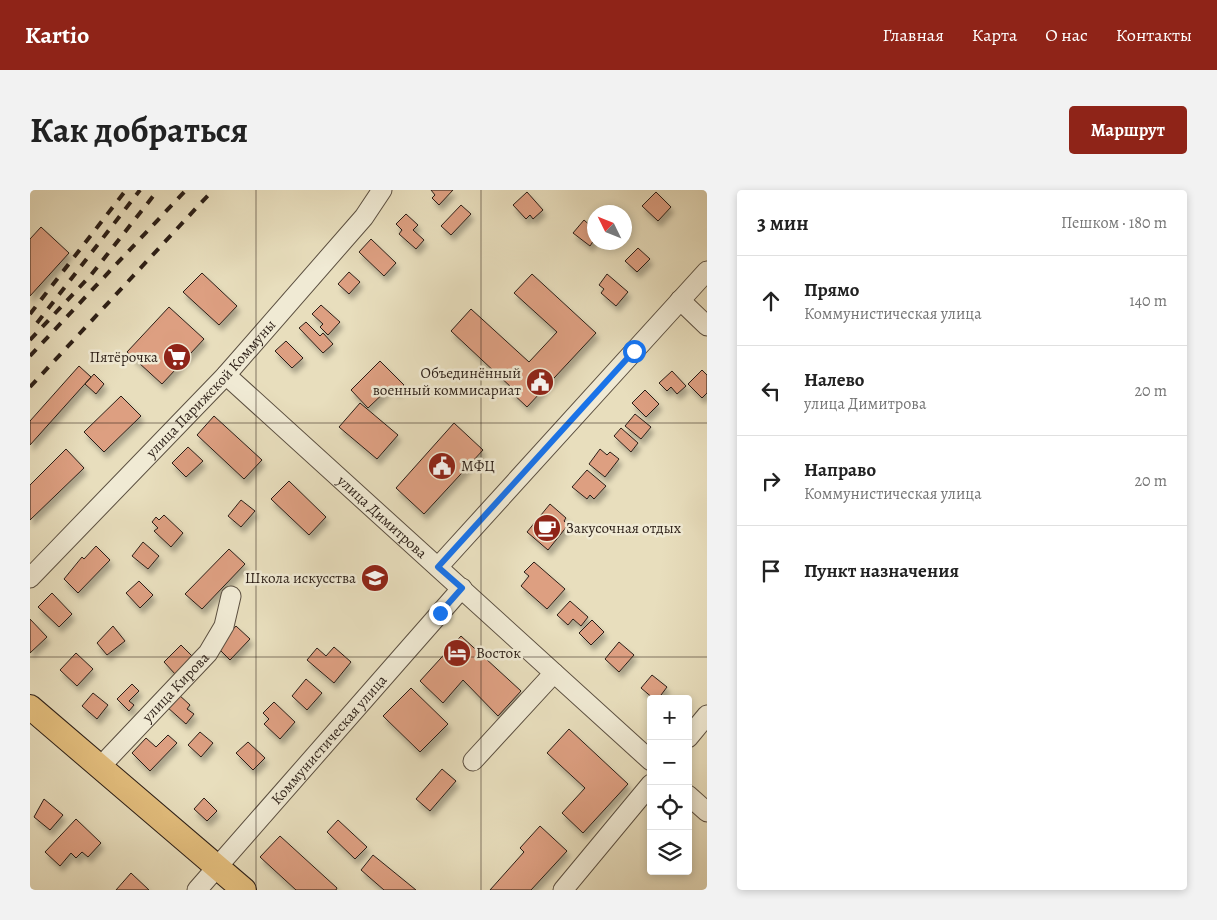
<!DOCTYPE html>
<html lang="ru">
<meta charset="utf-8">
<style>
body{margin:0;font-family:Alegreya,serif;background:#f2f2f2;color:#222}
.controls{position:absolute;right:15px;bottom:15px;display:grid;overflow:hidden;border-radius:5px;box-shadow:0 2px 8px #0003}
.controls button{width:45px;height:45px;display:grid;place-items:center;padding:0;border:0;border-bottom:1px solid #e0e0e0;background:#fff;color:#222;font:25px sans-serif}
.compass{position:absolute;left:557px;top:15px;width:45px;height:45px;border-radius:50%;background:#fff;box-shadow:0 2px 8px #0003;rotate:313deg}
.stop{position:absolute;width:15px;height:15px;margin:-11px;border:4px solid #1a73e8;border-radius:50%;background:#fff}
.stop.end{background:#1a73e8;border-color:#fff;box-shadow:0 1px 5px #0008}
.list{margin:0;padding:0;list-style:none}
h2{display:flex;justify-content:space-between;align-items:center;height:65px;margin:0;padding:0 20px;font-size:21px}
h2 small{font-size:16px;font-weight:400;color:#767676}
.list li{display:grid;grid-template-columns:32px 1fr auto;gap:15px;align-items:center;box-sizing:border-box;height:90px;padding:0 20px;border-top:1px solid #e0e0e0}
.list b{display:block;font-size:19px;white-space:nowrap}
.list p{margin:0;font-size:16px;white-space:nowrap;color:#767676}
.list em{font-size:16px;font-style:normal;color:#767676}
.icon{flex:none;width:28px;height:28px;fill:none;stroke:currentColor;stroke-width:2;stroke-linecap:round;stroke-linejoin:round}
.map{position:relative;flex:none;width:677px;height:700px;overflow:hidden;border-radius:5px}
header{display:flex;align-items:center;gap:30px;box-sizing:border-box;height:70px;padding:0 25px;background:#8f2418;color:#fff}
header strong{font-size:24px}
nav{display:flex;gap:28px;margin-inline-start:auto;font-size:18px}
.intro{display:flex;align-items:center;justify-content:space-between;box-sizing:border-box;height:120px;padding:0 30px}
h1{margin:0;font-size:35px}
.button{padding:12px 22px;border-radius:5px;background:#8f2418;color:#fff;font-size:18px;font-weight:700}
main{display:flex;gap:30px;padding:0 30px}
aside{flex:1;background:#fff;border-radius:5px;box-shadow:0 2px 8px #0003}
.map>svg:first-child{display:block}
</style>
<header>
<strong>Kartio</strong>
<nav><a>Главная</a><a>Карта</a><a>О нас</a><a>Контакты</a></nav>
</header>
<div class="intro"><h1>Как добраться</h1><a class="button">Маршрут</a></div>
<main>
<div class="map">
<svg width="677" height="700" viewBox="0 0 677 700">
<defs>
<filter id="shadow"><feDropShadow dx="3" dy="5.5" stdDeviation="2.5" flood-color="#0004"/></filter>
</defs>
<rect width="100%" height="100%" fill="#e8debd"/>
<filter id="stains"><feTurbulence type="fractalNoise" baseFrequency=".004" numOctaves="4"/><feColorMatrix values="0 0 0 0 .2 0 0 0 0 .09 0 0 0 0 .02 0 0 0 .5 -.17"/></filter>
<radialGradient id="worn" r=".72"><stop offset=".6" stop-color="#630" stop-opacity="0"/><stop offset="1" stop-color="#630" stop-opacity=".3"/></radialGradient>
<path fill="#dd9f81" stroke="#2c1f17" filter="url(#shadow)" d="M401,0h22l-14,15 -7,-7 3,-3z
M497,2l16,18 -10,9 -3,-4 -4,4 -13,-14z
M626,2l15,15 -13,14 -16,-15z
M431,15l10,9 -20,21 -10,-9z
M376,24l12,11 -5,5 11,10 -8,9 -17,-15 3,-4 -6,-6z
M554,30l10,9v11l-4,6 -17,-13z
M11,37l28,26 -39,43v-57z
M341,49l25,24 -12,13 -25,-24z
M608,58l12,11 -13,13 -12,-11z
M319,82l11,10 -11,12 -11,-10z
M172,83l35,33 -18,19 -36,-33z
M502,84l64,59 -69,74 -17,-16 2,-3 -61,-57 20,-22 58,53 28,-30 -43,-39z
M577,84l21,18 -12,14 -15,-13 3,-4 -5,-4z
M291,115l19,17 -12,13 -8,-8 3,-3 -11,-10z
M139,117l35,32 -42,45 -35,-32z
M276,132l14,14 3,-3 10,11 -10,9 -24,-25z
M256,151l17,17 -11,10 -17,-17z
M350,171l24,24 -7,7 -6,-6 -23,22 -17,-18z
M49,176l12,11 -61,68v-24z
M672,180l5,5v18l-5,5 -14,-14z
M642,181l14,15 -9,8 -6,-7 -4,4 -8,-8z
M64,184l10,10 -8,10 -11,-10z
M615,200l14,14 -13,13 -14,-14z
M91,206l20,20 -37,36 -20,-20z
M330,213l38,32 -21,24 -38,-32z
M605,224l16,13 -10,12 -16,-13z
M184,226l48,44 -18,19 -47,-44z
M424,233l29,27 -59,64 -28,-26z
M591,238l17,15 -7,9 -17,-16z
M158,257l15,14 -17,16 -14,-14z
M36,259l18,19 -54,52v-35z
M570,259l7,6 3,-3 9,7 -14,18 -16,-13z
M557,280l19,16 -12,13 -4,-4 -3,4 -15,-12z
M259,291l37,36 -17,18 -38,-36z
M211,310l14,11 -14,16 -13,-11z
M520,314l16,14 -2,3 4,4 -20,25 -21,-18z
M134,325l19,18 -12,14 -17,-16 4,-3 -6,-6 4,-5 3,3z
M113,352l16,14 -11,13 -16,-13z
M66,356l14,14 -32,33 -14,-14 18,-22 2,2z
M199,359l16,15 -43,45 -17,-15z
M504,372l31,27 -18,20 -26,-23 8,-10 -5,-4z
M109,391l14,14 -13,13 -14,-15z
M22,403l20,21 -13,13 -21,-20z
M540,411l18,16 -7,9 -8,-7 -5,6 -11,-10z
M0,429l17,18 -17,16z
M562,430l12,12 -13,13 -12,-12z
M83,436l12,15 -18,14 -10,-12z
M206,436l14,13 -20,21 -13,-13z
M431,446l60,55 -23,25 -35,-36 -20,23 -23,-22z
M589,452l15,13 -15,17 -14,-13z
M151,455l12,12 -17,18 -12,-13z
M304,457l17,15 -17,21 -27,-23 10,-12 9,8z
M46,463l17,16 -16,17 -17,-16z
M622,485l15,12 -9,12h-4l-13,-11z
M276,489l16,14 -15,17 -15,-14z
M102,494l7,7 -10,10 5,4 -5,6 -12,-12z
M381,498l37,36 -28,28 -37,-36z
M63,503l15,12 -11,14 -15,-13z
M148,504l12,11 -3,4 7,5 -8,10 -19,-17z
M244,512l21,20 -15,17 -16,-15 5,-5 -6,-6z
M539,539l59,55 -45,49 -21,-20 23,-25 -38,-35z
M170,542l13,11 -12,14 -13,-12z
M138,545l9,8 -27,28 -18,-18 14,-15 10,9z
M218,552l17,16 -12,12 -17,-17z
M412,579l14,12 -26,30 -14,-12z
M174,608l13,13 -10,10 -13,-12z
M14,609l19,16 -13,15 -16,-13z
M46,629l25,24 -13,14 -6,-5 -6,6 -5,-5 -11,13 -15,-14z
M308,630l29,27 -12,12 -28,-27z
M510,636l27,25 -36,39h-41l34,-38 -4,-4z
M250,646l57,52 -1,2h-40l-36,-33z
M343,665l43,35h-32l-23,-20z
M101,683l18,17h-33z"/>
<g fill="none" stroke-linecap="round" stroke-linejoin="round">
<defs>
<g id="minor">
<path d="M650,110l27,26"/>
<path id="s1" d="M196,185l425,386"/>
<path d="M408,377l269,-296"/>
<path id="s2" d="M0,388l196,-203 138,-158 18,-27"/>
<path d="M658,548l19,-23"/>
<path d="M443,571l81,-88"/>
<path id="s3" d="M70,577l108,-114 16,-27 7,-30"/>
<path d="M658,605l19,17"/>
<path id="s4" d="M167,700l265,-302"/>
<path d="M533,700l88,-106"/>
</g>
<path id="major" d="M0,517l214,183"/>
</defs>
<use href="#minor" stroke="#5b4f40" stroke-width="21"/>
<use href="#major" stroke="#2c1f17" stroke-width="26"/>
<use href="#minor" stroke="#f0ead4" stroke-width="19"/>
<use href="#major" stroke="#e4bf7e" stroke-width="24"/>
<path stroke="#2c1f17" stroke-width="4" stroke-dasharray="9 9" stroke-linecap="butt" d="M0,124l96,-124
M7,133l103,-133
M0,150l61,-65 67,-85
M0,166l156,-166
M0,197l183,-197"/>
</g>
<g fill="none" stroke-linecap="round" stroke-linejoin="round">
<path stroke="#1a73e8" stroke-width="6" d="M410,423l22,-25 -24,-21 196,-216"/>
</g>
<path fill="none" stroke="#2c1f17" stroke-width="1" stroke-opacity="0.55" d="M226,0v700M451,0v700M0,233h677M0,467h677"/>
<defs>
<symbol id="supermarket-disc" viewBox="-11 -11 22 22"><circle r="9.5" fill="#8f2418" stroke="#f0ead4"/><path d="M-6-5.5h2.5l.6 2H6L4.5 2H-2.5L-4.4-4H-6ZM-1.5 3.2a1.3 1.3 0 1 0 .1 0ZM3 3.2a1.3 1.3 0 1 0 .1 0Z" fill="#fff"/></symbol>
<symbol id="civic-disc" viewBox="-11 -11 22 22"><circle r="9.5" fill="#8f2418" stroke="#f0ead4"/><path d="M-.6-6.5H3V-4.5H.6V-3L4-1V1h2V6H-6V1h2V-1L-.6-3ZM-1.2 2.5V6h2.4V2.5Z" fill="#fff"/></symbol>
<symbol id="cafe-disc" viewBox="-11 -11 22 22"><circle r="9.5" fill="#8f2418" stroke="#f0ead4"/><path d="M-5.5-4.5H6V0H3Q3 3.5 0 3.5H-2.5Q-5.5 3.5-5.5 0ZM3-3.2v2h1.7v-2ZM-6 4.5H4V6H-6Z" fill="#fff"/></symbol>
<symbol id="school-disc" viewBox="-11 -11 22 22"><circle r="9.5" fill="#8f2418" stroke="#f0ead4"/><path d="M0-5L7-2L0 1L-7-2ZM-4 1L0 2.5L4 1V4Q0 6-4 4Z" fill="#fff"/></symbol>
<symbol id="hotel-disc" viewBox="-11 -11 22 22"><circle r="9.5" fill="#8f2418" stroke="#f0ead4"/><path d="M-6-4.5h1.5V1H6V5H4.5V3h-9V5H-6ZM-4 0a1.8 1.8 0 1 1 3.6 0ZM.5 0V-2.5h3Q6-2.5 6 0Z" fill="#fff"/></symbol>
</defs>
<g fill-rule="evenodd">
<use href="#supermarket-disc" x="131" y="151" width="32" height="32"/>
<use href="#civic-disc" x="494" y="176" width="32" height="32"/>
<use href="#civic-disc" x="396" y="260" width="32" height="32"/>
<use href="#cafe-disc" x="501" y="322" width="32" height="32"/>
<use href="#school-disc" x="329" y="372" width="32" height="32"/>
<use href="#hotel-disc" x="411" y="447" width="32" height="32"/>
</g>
<g text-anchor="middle" stroke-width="5" stroke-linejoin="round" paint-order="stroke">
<g font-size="15" fill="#2c1f17" stroke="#f0ead4" text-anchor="end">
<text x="128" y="172">Пятёрочка</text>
<text x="491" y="188">Объединённый<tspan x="491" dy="17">военный коммисариат</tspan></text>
<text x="431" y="281" text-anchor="start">МФЦ</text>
<text x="536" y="343" text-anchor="start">Закусочная отдых</text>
<text x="326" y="393">Школа искусства</text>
<text x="446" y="468" text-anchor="start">Восток</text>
</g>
<g font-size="15" fill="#2c1f17" stroke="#f0ead4">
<text dy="5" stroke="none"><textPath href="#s2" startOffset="262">улица Парижской Коммуны</textPath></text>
<text dy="5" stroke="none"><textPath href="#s1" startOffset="211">улица Димитрова</textPath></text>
<text dy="5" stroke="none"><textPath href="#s3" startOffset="110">улица Кирова</textPath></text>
<text dy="5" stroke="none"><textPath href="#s4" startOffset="200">Коммунистическая улица</textPath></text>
</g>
</g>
<rect width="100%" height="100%" filter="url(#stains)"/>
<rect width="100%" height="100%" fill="url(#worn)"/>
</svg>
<div class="controls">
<button>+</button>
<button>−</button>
<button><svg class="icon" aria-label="locate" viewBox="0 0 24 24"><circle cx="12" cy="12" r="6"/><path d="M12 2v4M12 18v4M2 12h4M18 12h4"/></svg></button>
<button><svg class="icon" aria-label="layers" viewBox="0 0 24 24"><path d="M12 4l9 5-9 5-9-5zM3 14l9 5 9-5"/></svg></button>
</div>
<svg class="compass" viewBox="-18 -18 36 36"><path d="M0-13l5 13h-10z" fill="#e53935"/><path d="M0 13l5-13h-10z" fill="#767676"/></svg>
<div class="stop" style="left:604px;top:161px"></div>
<div class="stop end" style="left:410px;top:423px"></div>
</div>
<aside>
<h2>3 мин<small>Пешком · 180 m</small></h2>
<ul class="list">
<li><svg class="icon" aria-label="ahead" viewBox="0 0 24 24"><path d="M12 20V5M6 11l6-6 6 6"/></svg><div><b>Прямо</b><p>Коммунистическая улица</p></div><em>140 m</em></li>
<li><svg class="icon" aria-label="left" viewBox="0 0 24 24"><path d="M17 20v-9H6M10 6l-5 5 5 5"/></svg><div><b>Налево</b><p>улица Димитрова</p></div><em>20 m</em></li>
<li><svg class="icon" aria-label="right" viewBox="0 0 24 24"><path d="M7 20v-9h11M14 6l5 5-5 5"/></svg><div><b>Направо</b><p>Коммунистическая улица</p></div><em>20 m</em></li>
<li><svg class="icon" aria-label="arrive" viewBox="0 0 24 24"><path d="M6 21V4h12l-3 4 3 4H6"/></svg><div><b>Пункт назначения</b></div></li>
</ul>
</aside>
</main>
